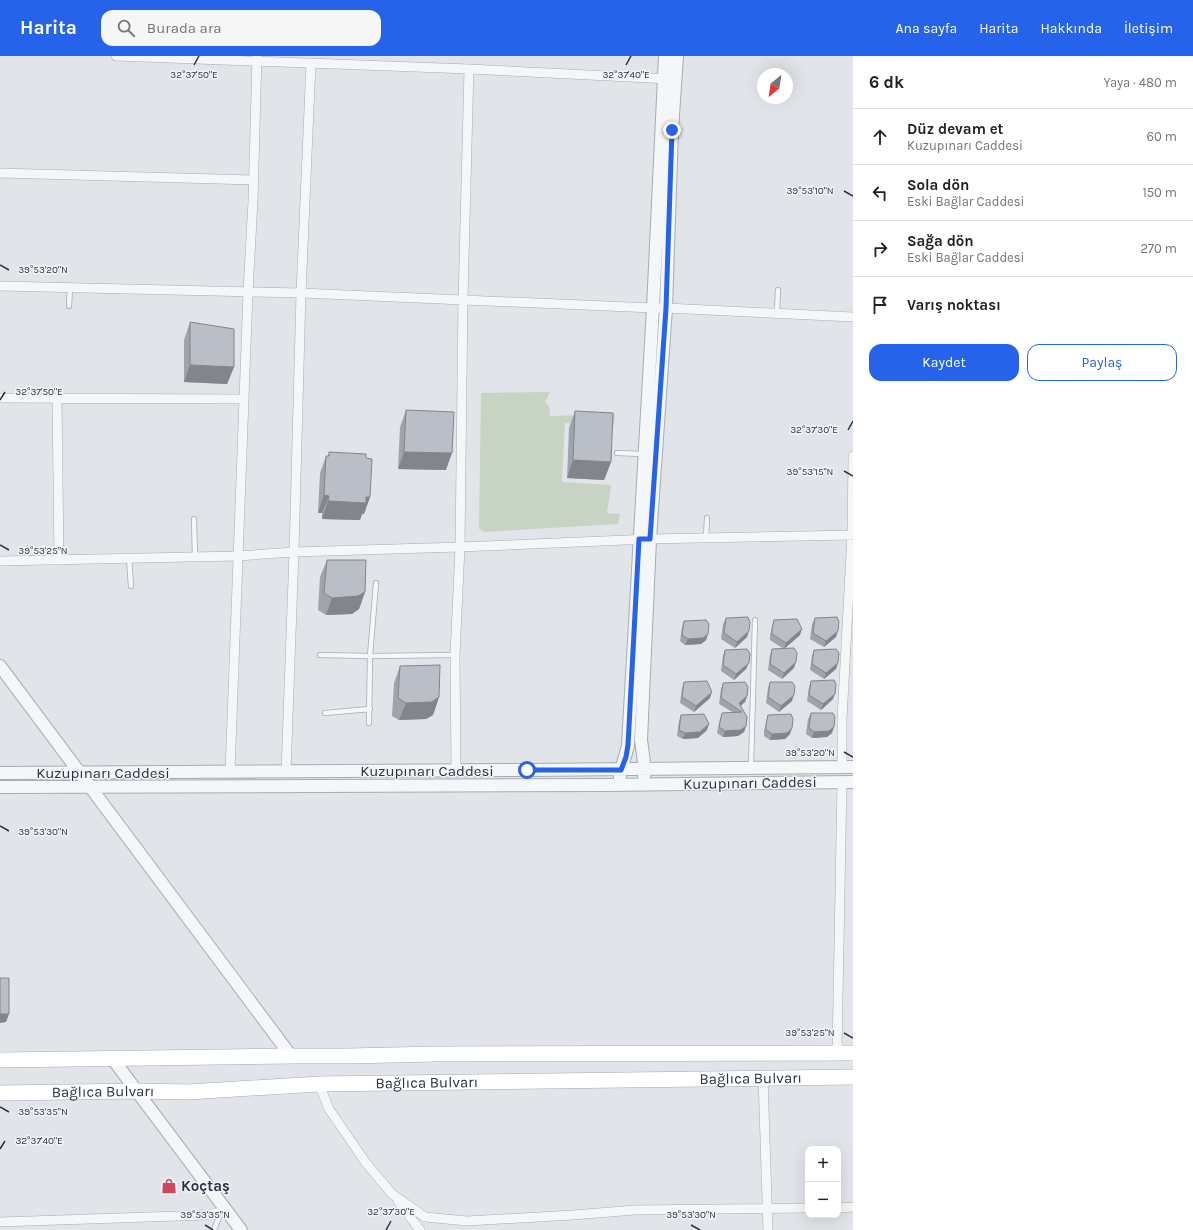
<!DOCTYPE html>
<html lang="tr">
<meta charset="utf-8">
<style>
body{margin:0;font-family:Karla,sans-serif;background:#f6f6f6;color:#202124}
.controls{position:absolute;right:12px;bottom:12px;display:grid;overflow:hidden;border-radius:8px;box-shadow:0 4px 16px #0002}
.controls button{width:36px;height:36px;display:grid;place-items:center;padding:0;border:0;border-bottom:1px solid #e0e0e0;background:#fff;color:#202124;font:20px sans-serif}
.compass{position:absolute;left:757px;top:12px;width:36px;height:36px;border-radius:50%;background:#fff;box-shadow:0 4px 16px #0002;rotate:210deg}
.stop{position:absolute;width:12px;height:12px;margin:-9px;border:3px solid #2563eb;border-radius:50%;background:#fff}
.stop.end{background:#2563eb;border-color:#fff;box-shadow:0 1px 4px #0008}
.list{margin:0;padding:0;list-style:none}
h2{display:flex;justify-content:space-between;align-items:center;height:52px;margin:0;padding:0 16px;font-size:17px}
h2 small{font-size:13px;font-weight:400;color:#757577}
.list li{display:grid;grid-template-columns:26px 1fr auto;gap:12px;align-items:center;box-sizing:border-box;height:56px;padding:0 16px;border-top:1px solid #e0e0e0}
.list b{display:block;font-size:15px;white-space:nowrap}
.list p{margin:0;font-size:13px;white-space:nowrap;color:#757577}
.list em{font-size:13px;font-style:normal;color:#757577}
.actions{display:flex;gap:8px;padding:12px 16px}
.actions a{flex:1;padding:9px 0;border:1px solid #2563eb;border-radius:12px;text-align:center;font-size:14px;color:#2563eb}
.actions .main{background:#2563eb;color:#fff}
.icon{flex:none;width:22px;height:22px;fill:none;stroke:currentColor;stroke-width:2;stroke-linecap:round;stroke-linejoin:round}
.map{position:relative;flex:none;width:853px;height:1174px;overflow:hidden}
header{display:flex;align-items:center;gap:24px;box-sizing:border-box;height:56px;padding:0 20px;background:#2563eb;color:#fff}
header strong{font-size:19px}
nav{display:flex;gap:22px;margin-inline-start:auto;font-size:14px}
.search{width:280px;height:36px;background:#f6f6f6;display:flex;align-items:center;gap:10px;box-sizing:border-box;padding:0 14px;border-radius:12px;color:#757577;font-size:15px}
main{display:flex}
aside{flex:1;background:#fff}
.map>svg:first-child{display:block}
</style>
<header>
<strong>Harita</strong>
<div class="search"><svg class="icon" aria-label="search" viewBox="0 0 24 24"><circle cx="10" cy="10" r="6"/><path d="M15 15l6 6"/></svg>Burada ara</div>
<nav><a>Ana sayfa</a><a>Harita</a><a>Hakkında</a><a>İletişim</a></nav>
</header>
<main>
<div class="map">
<svg width="853" height="1174" viewBox="0 0 853 1174">
<rect width="100%" height="100%" fill="#e1e5ea"/>
<path fill="#c7d3c3" d="M550,336l-5,10 4,4 1,10 65,-2 -1,12 -49,-3 -3,59 49,3 -4,28 13,1 -2,10 -133,8 -6,-3 2,-136z"/>
<g fill="none" stroke-linecap="round" stroke-linejoin="round">
<defs>
<path id="service" d="M69,250l1,-19
M777,257l1,-23
M617,397l26,1
M194,463l1,38
M706,482l1,-20
M129,502l2,28
M320,599l50,1 85,-1
M325,657l45,-4
M369,667l1,-67 6,-73
M751,710l4,-146
M214,1174l7,-18"/>
<path id="minor" d="M116,0l353,13 -6,230 -3,248 -5,108 1,116
M469,13l201,10
M0,117l254,7
M0,230l301,7 352,15h13l187,9
M0,342l244,1
M57,342l2,162
M0,505l238,-5 56,-4 166,-5 190,-8 203,-4
M842,711v-48l10,-184 1,-79
M230,716l18,-480 5,-91 4,-145
M286,716l8,-220 7,-259 10,-230
M837,997l5,-271
M763,1021l5,153
M319,1028l10,25 37,54 26,31 33,23 42,4 106,-6 62,-5 173,-2
M398,1145l22,29
M838,1152l15,-1
M0,1166l208,-7 13,-3 5,-2"/>
<path id="tertiary" d="M0,610l291,390
M0,717l527,-3 326,-3
M620,721c1,-11 6,-21 8,-32l25,-437 12,-252
M644,721l1,-8 -4,-29 9,-201 16,-231 6,-178 5,-74
M0,731l608,-2 245,-3
M112,1002l129,172"/>
<g id="primary">
<path d="M0,1004l291,-4h58l86,-2 418,-1"/>
<path id="s1" d="M0,1037l138,-2 50,1 131,-8 534,-7"/>
</g>
</defs>
<use href="#service" stroke="#a6acb4" stroke-width="6"/>
<use href="#minor" stroke="#a6acb4" stroke-width="10"/>
<use href="#tertiary" stroke="#a6acb4" stroke-width="14"/>
<use href="#primary" stroke="#a1a9b5" stroke-width="16"/>
<use href="#service" stroke="#f4f6f8" stroke-width="4.5"/>
<use href="#minor" stroke="#f4f6f8" stroke-width="9"/>
<use href="#tertiary" stroke="#f4f6f8" stroke-width="12"/>
<use href="#primary" stroke="#fff" stroke-width="15"/>
</g>
<path fill="#9fa3ab" d="M190,266l44,45 -7,17 -43,-2v-42z
M406,354l40,60 -48,-1 2,-42z
M575,355l36,51 -7,18 -37,-2 2,-50z
M329,396l37,6 4,39 -6,17h-2l-2,6 -38,-1v-6h-4l2,-40 6,-17h2z
M327,504l38,32 -6,17 -7,5 -26,1 -8,-5 2,-33z
M726,562l21,19 -12,11 -14,-9 2,-15z
M815,562l21,19 -12,10 -14,-8 2,-15z
M774,564l26,15 -16,14 10,19 -12,11 -14,-9 2,-15 2,-6h12l-14,-9v-5z
M684,565l24,13 -2,6 -5,4 -16,1 -5,-4 2,-14z
M725,594l21,19 -12,11 -13,-9 2,-15z
M814,594l22,19 -12,10 -14,-9 2,-14z
M400,610l39,31 -6,18 -7,4 -27,1 -7,-4 2,-33z
M811,625l22,18 -12,11 -14,-9 2,-14z
M684,626l26,16 -16,14 -14,-9 2,-15z
M770,626l22,19 -13,11 -13,-9 2,-15z
M723,627l24,13 -2,6 -4,3 5,21 -2,6 -6,4 -15,1 -6,-4 3,-14 2,-6 10,-1 -13,-8 2,-15z
M811,657l21,20 -5,4 -15,1 -6,-4 2,-15z
M681,659l26,15 -9,8 -15,1 -6,-3 2,-15z
M768,659l22,19 -5,5 -15,1 -6,-4v-5z"/>
<path fill="#82858b" d="M190,309l44,2 -7,17 -43,-2z
M404,396l48,1 -6,17 -48,-1z
M573,404l38,2 -7,18 -37,-2z
M324,439l5,1 -7,17h-4z
M366,441h4l-6,17h-2l-2,6 -38,-1 6,-18z
M365,536l-6,17 -7,5 -26,1 6,-17z
M802,573l-2,6 -16,14 2,-6z
M749,575l-2,6 -12,11 2,-6z
M838,575l-2,6 -12,10 2,-6z
M708,578l-2,6 -5,4 -16,1 3,-6z
M796,606l-2,6 -12,11 2,-6z
M749,607l-3,6 -12,11 2,-6z
M838,607l-2,6 -12,10 2,-6z
M712,636l-2,6 -16,14 2,-6z
M835,638l-2,5 -12,11 2,-6z
M794,639l-2,6 -13,11 2,-6z
M747,640l-2,6 -8,7 2,-6z
M439,641l-6,18 -7,4 -27,1 7,-17z
M709,668l-2,6 -9,8 -15,1 2,-6z
M746,670l-2,6 -6,4 -15,1 2,-6z
M834,671l-2,6 -5,4 -15,1 2,-6z
M792,672l-2,6 -5,5 -15,1 2,-6z
M0,958h9l-3,8 -6,1z"/>
<path fill="#b9bec7" stroke="#82858b" d="M190,266l44,7v38l-44,-2z
M406,354l48,2 -2,41 -48,-1z
M575,355l38,2 -2,49 -38,-2z
M329,396l37,2v4l6,1 -2,38h-4v6l-38,-2 1,-5 -5,-1 2,-39h3z
M327,504h39l-1,32 -7,4 -26,2 -8,-5z
M748,561l2,5 -1,9 -12,11 -13,-9 2,-15z
M837,561l2,5 -1,9 -12,10 -13,-8 2,-15z
M797,563l5,10 -16,14 -14,-9v-5l2,-9z
M706,564l3,4 -1,10 -5,4 -15,1 -6,-4 2,-14z
M794,592l3,5 -1,9 -12,11 -14,-9 2,-15z
M747,593l3,5 -1,9 -13,11 -13,-9 2,-15z
M836,593l3,4 -1,10 -12,10 -14,-9 2,-14z
M440,609l-1,32 -7,5 -26,1 -8,-5 2,-32z
M834,624l2,4 -1,10 -12,10 -14,-9 2,-14z
M707,625l5,11 -16,14 -14,-9 2,-15z
M745,626l3,5 -1,9 -8,7 8,14 -1,9 -5,4 -16,1 -6,-4 3,-14 20,-1 -21,-14 2,-15z
M770,626h22l3,4 -1,9 -13,11 -13,-9z
M811,657h22l2,4 -1,10 -5,4 -15,1 -5,-4z
M704,658l5,10 -9,8 -15,1 -6,-3 2,-15z
M791,658l2,5 -1,9 -5,5 -15,1 -6,-4v-5l2,-10z
M0,922h9v36h-9z"/>
<g fill="none" stroke-linecap="round" stroke-linejoin="round">
<path stroke="#2563eb" stroke-width="5" d="M527,714h94l5,-13 2,-12 11,-206h11l16,-231 6,-178"/>
</g>
<path fill="none" stroke="#2a3341" stroke-width="1.5" d="M194,9l5,-9M626,9l5,-9M844,135l9,5M0,209l9,5M0,344l5,-8M848,374l5,-9M844,415l9,5M0,489l9,5M844,696l9,5M0,770l9,5M844,977l9,5M0,1051l9,5M0,1093l5,-8M205,1169l8,5M691,1169l9,5M386,1174l5,-9"/>
<defs>
<symbol id="shop-bare" viewBox="-9 -9 18 18"><path d="M-5-2.5h2.3a2.7 3.5 0 0 1 5.4 0H5L5.5 6h-11ZM-1.5-2.5h3a1.5 2.3 0 0 0-3 0Z" fill="#cc4960" stroke="#f1f4f7" stroke-width="2.5" paint-order="stroke"/></symbol>
</defs>
<g fill-rule="evenodd">
<use href="#shop-bare" x="158" y="1119" width="22" height="22"/>
</g>
<g text-anchor="middle" stroke-width="3" stroke-linejoin="round" paint-order="stroke">
<g font-size="15" fill="#2a3341" stroke="#f1f4f7">
<text x="427" y="720">Kuzupınarı Caddesi</text>
<text x="103" y="722">Kuzupınarı Caddesi</text>
<text transform="translate(750 727) rotate(-1)" y="5">Kuzupınarı Caddesi</text>
<text dy="5" stroke="none"><textPath href="#s1" startOffset="751">Bağlıca Bulvarı</textPath></text>
<text dy="5" stroke="none"><textPath href="#s1" startOffset="427">Bağlıca Bulvarı</textPath></text>
<text dy="5" stroke="none"><textPath href="#s1" startOffset="103">Bağlıca Bulvarı</textPath></text>
</g>
<g font-size="15" font-weight="bold" fill="#2a3341" stroke="#f1f4f7" text-anchor="start">
<text x="181" y="1135">Koçtaş</text>
</g>
</g>
<g font-size="10" text-anchor="middle" fill="#2a3341" stroke="#f1f4f7" stroke-width="3" stroke-linejoin="round" paint-order="stroke">
<text x="194" y="22">32°37'50"E</text>
<text x="626" y="22">32°37'40"E</text>
<text x="810" y="138">39°53'10"N</text>
<text x="43" y="217">39°53'20"N</text>
<text x="39" y="339">32°37'50"E</text>
<text x="814" y="377">32°37'30"E</text>
<text x="810" y="419">39°53'15"N</text>
<text x="43" y="498">39°53'25"N</text>
<text x="810" y="700">39°53'20"N</text>
<text x="43" y="779">39°53'30"N</text>
<text x="810" y="980">39°53'25"N</text>
<text x="43" y="1059">39°53'35"N</text>
<text x="39" y="1088">32°37'40"E</text>
<text x="391" y="1159">32°37'30"E</text>
<text x="205" y="1162">39°53'35"N</text>
<text x="691" y="1162">39°53'30"N</text>
</g>
</svg>
<div class="controls">
<button>+</button>
<button>−</button>
</div>
<svg class="compass" viewBox="-18 -18 36 36"><path d="M0-13l5 13h-10z" fill="#e53935"/><path d="M0 13l5-13h-10z" fill="#757577"/></svg>
<div class="stop" style="left:527px;top:714px"></div>
<div class="stop end" style="left:672px;top:74px"></div>
</div>
<aside>
<h2>6 dk<small>Yaya · 480 m</small></h2>
<ul class="list">
<li><svg class="icon" aria-label="ahead" viewBox="0 0 24 24"><path d="M12 20V5M6 11l6-6 6 6"/></svg><div><b>Düz devam et</b><p>Kuzupınarı Caddesi</p></div><em>60 m</em></li>
<li><svg class="icon" aria-label="left" viewBox="0 0 24 24"><path d="M17 20v-9H6M10 6l-5 5 5 5"/></svg><div><b>Sola dön</b><p>Eski Bağlar Caddesi</p></div><em>150 m</em></li>
<li><svg class="icon" aria-label="right" viewBox="0 0 24 24"><path d="M7 20v-9h11M14 6l5 5-5 5"/></svg><div><b>Sağa dön</b><p>Eski Bağlar Caddesi</p></div><em>270 m</em></li>
<li><svg class="icon" aria-label="arrive" viewBox="0 0 24 24"><path d="M6 21V4h12l-3 4 3 4H6"/></svg><div><b>Varış noktası</b></div></li>
</ul>
<div class="actions"><a class="main">Kaydet</a><a>Paylaş</a></div>
</aside>
</main>
